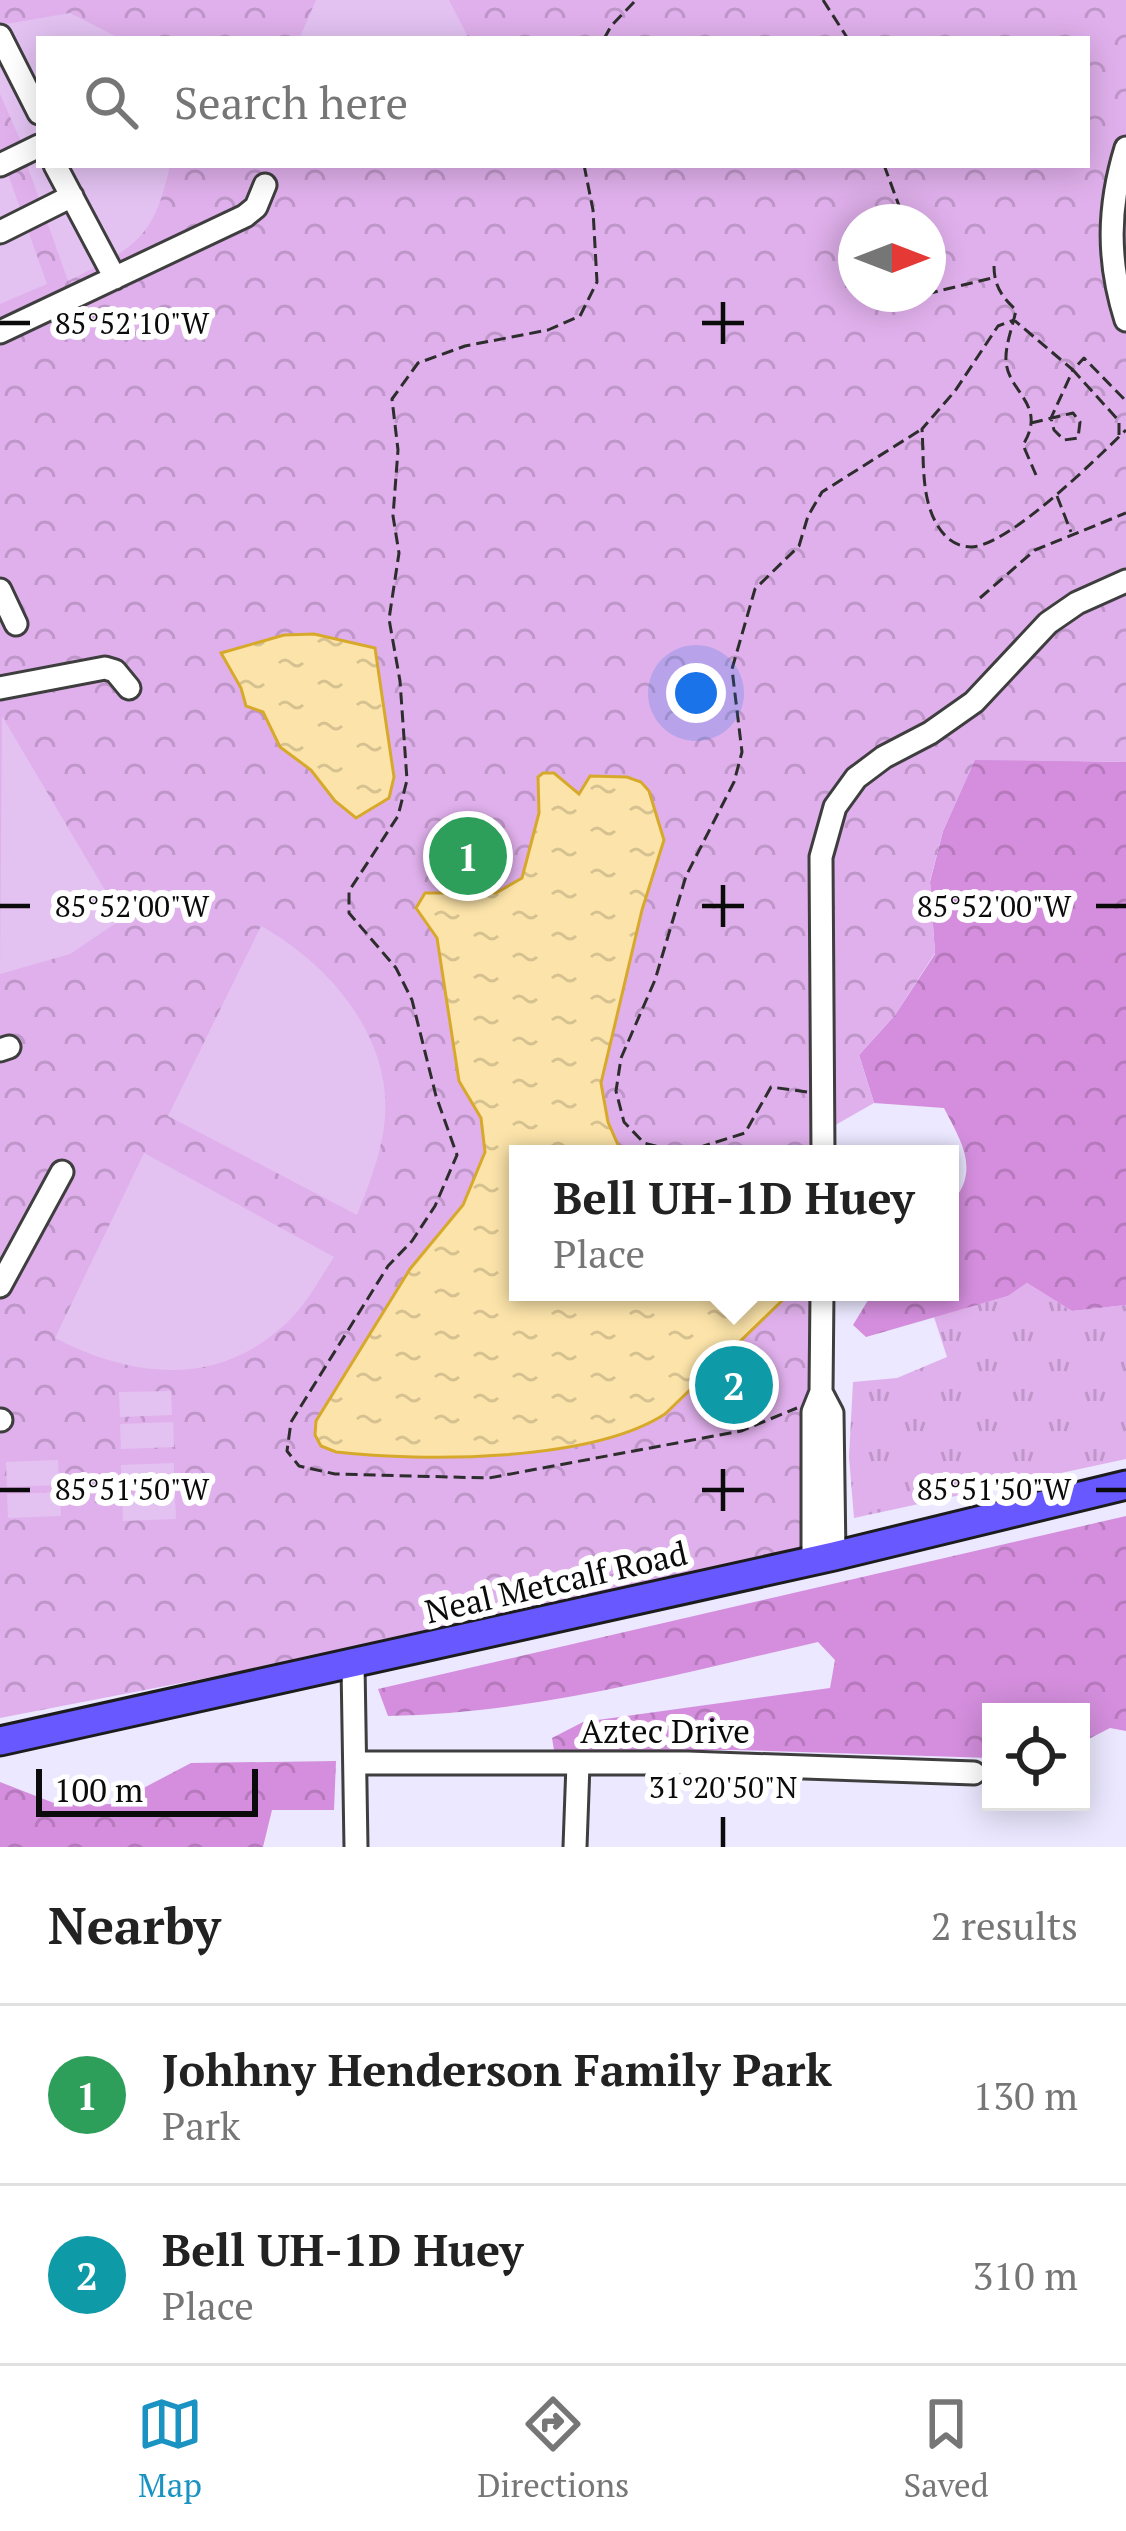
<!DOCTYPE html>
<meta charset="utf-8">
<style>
body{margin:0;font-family:"PT Serif",serif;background:#f2f2f2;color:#222}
.controls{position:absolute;right:36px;bottom:36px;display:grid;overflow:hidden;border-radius:0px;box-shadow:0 6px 30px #0003}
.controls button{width:108px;height:108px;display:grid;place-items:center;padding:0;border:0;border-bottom:3px solid #e0e0e0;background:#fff;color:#222;font:60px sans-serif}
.compass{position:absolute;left:838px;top:204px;width:108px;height:108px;border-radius:50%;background:#fff;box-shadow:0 6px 30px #0003;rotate:90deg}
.scale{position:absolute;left:36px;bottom:30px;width:222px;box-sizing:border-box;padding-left:12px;border:6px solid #0b0b0b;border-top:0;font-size:33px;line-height:42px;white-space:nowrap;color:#0b0b0b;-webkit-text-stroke:9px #fff;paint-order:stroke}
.you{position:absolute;left:696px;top:693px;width:42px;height:42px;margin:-30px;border:9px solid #fff;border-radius:50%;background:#1a73e8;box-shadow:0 0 0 18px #1a73e833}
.badge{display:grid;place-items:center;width:78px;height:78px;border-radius:50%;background:#1a93c3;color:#fff;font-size:39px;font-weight:700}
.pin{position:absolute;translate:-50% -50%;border:6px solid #fff;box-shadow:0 3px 12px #0006}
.popup{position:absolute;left:509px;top:1145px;width:450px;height:156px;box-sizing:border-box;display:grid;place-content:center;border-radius:0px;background:#fff;filter:drop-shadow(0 3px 9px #0005);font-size:39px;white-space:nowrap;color:#767676}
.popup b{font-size:45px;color:#222}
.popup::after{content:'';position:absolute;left:50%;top:100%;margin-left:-24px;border:24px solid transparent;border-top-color:#fff}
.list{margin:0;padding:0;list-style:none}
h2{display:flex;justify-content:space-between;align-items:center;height:156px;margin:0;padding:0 48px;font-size:51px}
h2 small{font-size:39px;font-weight:400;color:#767676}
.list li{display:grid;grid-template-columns:78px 1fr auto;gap:36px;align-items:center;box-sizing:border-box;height:180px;padding:0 48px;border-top:3px solid #e0e0e0}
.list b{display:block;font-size:45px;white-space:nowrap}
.list p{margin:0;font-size:39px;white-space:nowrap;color:#767676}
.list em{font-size:39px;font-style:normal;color:#767676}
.icon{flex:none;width:66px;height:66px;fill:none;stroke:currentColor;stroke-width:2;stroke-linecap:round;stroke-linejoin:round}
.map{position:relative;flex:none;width:1126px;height:1847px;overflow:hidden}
.search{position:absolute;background:#fff;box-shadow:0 6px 30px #0003;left:36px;right:36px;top:36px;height:132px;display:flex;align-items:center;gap:30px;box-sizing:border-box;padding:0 42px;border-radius:0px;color:#767676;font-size:45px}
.sheet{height:516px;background:#fff}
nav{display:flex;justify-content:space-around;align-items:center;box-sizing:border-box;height:168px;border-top:3px solid #e0e0e0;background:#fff;font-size:33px;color:#767676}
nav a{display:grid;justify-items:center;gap:6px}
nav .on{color:#1a93c3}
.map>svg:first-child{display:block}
</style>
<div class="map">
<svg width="1126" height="1847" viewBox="0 0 1126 1847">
<defs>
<pattern id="grass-tufts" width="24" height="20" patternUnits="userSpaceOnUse" patternTransform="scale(3)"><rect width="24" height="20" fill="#e0b0ec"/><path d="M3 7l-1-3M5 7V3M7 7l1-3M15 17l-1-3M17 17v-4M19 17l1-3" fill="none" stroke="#bf96c9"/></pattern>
<pattern id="forest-crowns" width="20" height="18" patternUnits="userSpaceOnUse" patternTransform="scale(3)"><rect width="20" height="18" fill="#d48edd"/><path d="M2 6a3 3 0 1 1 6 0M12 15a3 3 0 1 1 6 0" fill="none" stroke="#b579bc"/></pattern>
<pattern id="park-crowns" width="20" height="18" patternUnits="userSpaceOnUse" patternTransform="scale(3)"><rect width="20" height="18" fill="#e0b0ec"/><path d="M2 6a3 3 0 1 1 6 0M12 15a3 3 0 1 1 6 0" fill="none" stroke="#bf96c9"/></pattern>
<pattern id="water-ripples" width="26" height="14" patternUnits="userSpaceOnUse" patternTransform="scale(3)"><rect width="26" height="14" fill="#fbe3a9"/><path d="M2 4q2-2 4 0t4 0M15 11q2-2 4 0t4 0" fill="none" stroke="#d6c190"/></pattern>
</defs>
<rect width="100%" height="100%" fill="#ebe8ff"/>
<path fill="url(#grass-tufts)" d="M1027,1283l45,28 54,-6v154l-272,59 -5,-61 4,-75 44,-4 50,-21 -13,-40 74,-21z"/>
<path fill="url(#forest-crowns)" d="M975,759l151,3v543l-54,6 -45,-28 -19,13 -142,41 -13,-12 20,-33h77v-87c31,-34 12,-62 -6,-97l-70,-5 -15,-48 36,-40 40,-61 -5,-72 13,-51z
M1126,1516v215l-16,-3 -29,15v-31h-90v46l-254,-8h-183l-2,-12 31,-16 247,-34 5,-28 -17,-18c-141,32 -285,72 -430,74l-10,-27z
M336,1761l-2,49h-62l-9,37h-263v-65l59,23 54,-1 78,-41z"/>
<path fill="url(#park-crowns)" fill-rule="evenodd" d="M0,0h1126v762l-151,-2 -32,71 -13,50 5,72 -40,62 -36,40 15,48 -51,29v22h-305v138h304l-17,270 -805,156zM39,39h1048v126h-1048zM856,222h72v72h-72z"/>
<path fill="#e3c2f2" d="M316,0h133l20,39h-170z
M70,13l51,26h-82v97l-17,8 -22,-50v-69z
M39,156v9h131c-16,76 -37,83 -102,116l-42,-119z
M8,174l39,110 -47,20v-127z
M2,716l120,203 -52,35 -70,20z
M261,926c70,39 135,115 123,201 -4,30 -16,60 -27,88l-189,-99z
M144,1153l190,104c-12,18 -23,39 -37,55 -69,76 -159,69 -242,26z
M171,1391l1,24 -52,2 -1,-25z
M173,1422l1,25 -53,2 -1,-25z
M58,1460l1,25 -52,2 -1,-25z
M174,1463v24l-52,2 -1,-24z
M60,1492l1,24 -53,2 -1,-24z
M175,1495l1,24 -53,2 -1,-24z"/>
<path fill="url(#water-ripples)" stroke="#d7a92b" stroke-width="3" d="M314,634l61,14 19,129 -5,21 -33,20 -21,-17 -24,-31 -31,-23 -17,-35 -17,-6 -5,-18 -20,-35 63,-18z
M543,773h11l25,21 11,-18 37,1 14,5 8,9 15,49 -22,70 -41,173 7,39 14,32h-104v138h273l-126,122c-74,48 -242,48 -329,38l-15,-6 -6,-11 1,-14 94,-152 53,-64 22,-53 -4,-34 -22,-37 -22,-143 -21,-30 9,-15h71l26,-15 17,-65 -1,-36z"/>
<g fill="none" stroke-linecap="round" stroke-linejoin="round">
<defs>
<path id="minor" d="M0,36l39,77
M1126,148c-18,59 -19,112 0,172
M0,165l39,-19
M55,165l60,113
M0,232l72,-36
M0,332l245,-116 11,-9 9,-22
M0,590l16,34
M0,688l105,-20 10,3 14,17
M0,1050l9,-3
M823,1154l-2,-297 14,-50 21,-29 28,-21 46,-24 44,-31 74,-79 29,-20 49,-22
M0,1286l62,-114
M821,1392l11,21 2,143
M0,1420h1
M813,1560v-148l8,-20 1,-100
M353,1665l3,182
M355,1763h333l286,10
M575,1847l3,-83"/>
<path id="major" d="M0,1741l834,-185 292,-71"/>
</defs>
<use href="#minor" stroke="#3e3e3e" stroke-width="27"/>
<use href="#major" stroke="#1c1c1c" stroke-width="33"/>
<path stroke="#2d2d2d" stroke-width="3" stroke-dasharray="12 6" stroke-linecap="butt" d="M823,0l25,39
M604,39l7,-13 25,-26
M584,165l9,45 4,72 -17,34 -32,14 -83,16 -47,17 -26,36 6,51 -5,66 6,37 -10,66 11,62 7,99 -9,36 -49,75v22l47,55 16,32 24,96 21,59 -22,51 -23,35 -24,25 -97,156 -4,29 12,15 36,8 154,4 252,-47 56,-23
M884,165l21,57
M994,266c0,20 8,31 22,44 -3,16 -11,35 -10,51 2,32 42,43 17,84l13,30
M926,294l66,-16
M1031,423l42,-10 7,9 -2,16 -14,2 -10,-10 -3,-12 22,-48 -59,-50 -16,6 -43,65 -33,38c2,30 -1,65 13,92 7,14 19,26 36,26 38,-1 126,-89 155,-117
M1119,435v-14l-46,-51 11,-12 42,43
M1057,496l14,36
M980,598l55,-48 91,-37
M807,1092l-36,-5 -26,46 -51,16 -24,1 -26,-7 -20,-21 -8,-31 5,-33 34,-78 31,-104 48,-94 8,-30 -10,-83 23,-80 44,-43 9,-30 14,-24 100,-63"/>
<use href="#minor" stroke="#fff" stroke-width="21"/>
<use href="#major" stroke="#6758ff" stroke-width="27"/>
</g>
<path fill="none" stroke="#0b0b0b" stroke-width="4.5" d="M723,302v42M0,323h30M702,323h42M723,885v42M0,906h30M702,906h42M1096,906h30M723,1469v42M0,1490h30M702,1490h42M1096,1490h30M723,1817v30"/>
<g text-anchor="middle" stroke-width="12" stroke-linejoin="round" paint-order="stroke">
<g font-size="33" fill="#0b0b0b" stroke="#fff">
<text transform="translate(556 1582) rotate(-13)" y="12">Neal Metcalf Road</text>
<text x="665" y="1743">Aztec Drive</text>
</g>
</g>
<g font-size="30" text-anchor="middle" fill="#0b0b0b" stroke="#fff" stroke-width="12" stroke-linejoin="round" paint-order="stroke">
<text x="132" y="334">85°52'10"W</text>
<text x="994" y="917">85°52'00"W</text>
<text x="132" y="917">85°52'00"W</text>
<text x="994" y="1500">85°51'50"W</text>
<text x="132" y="1500">85°51'50"W</text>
<text x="723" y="1798">31°20'50"N</text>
</g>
</svg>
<div class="controls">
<button><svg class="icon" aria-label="locate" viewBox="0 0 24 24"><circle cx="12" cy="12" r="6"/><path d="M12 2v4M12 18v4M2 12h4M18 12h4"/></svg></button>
</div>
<svg class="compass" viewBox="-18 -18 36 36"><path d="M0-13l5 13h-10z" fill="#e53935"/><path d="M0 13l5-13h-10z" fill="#767676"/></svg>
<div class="scale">100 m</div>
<div class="you"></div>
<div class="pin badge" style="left:468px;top:856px;background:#2e9e5b">1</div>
<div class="pin badge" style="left:734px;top:1385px;background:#0f9aa8">2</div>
<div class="popup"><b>Bell UH-1D Huey</b>Place</div>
<div class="search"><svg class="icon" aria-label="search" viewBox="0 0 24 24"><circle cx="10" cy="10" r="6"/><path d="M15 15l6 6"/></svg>Search here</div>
</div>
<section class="sheet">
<h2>Nearby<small>2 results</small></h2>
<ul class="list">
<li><span class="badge" style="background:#2e9e5b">1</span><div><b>Johhny Henderson Family Park</b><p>Park</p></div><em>130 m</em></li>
<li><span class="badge" style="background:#0f9aa8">2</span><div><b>Bell UH-1D Huey</b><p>Place</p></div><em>310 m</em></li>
</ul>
</section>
<nav>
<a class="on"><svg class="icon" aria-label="map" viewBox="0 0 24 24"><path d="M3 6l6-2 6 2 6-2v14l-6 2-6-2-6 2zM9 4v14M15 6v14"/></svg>Map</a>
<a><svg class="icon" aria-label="directions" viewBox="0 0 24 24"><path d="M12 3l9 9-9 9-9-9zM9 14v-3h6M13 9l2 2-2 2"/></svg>Directions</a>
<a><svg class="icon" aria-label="saved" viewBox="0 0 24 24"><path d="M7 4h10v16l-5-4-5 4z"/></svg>Saved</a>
</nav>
